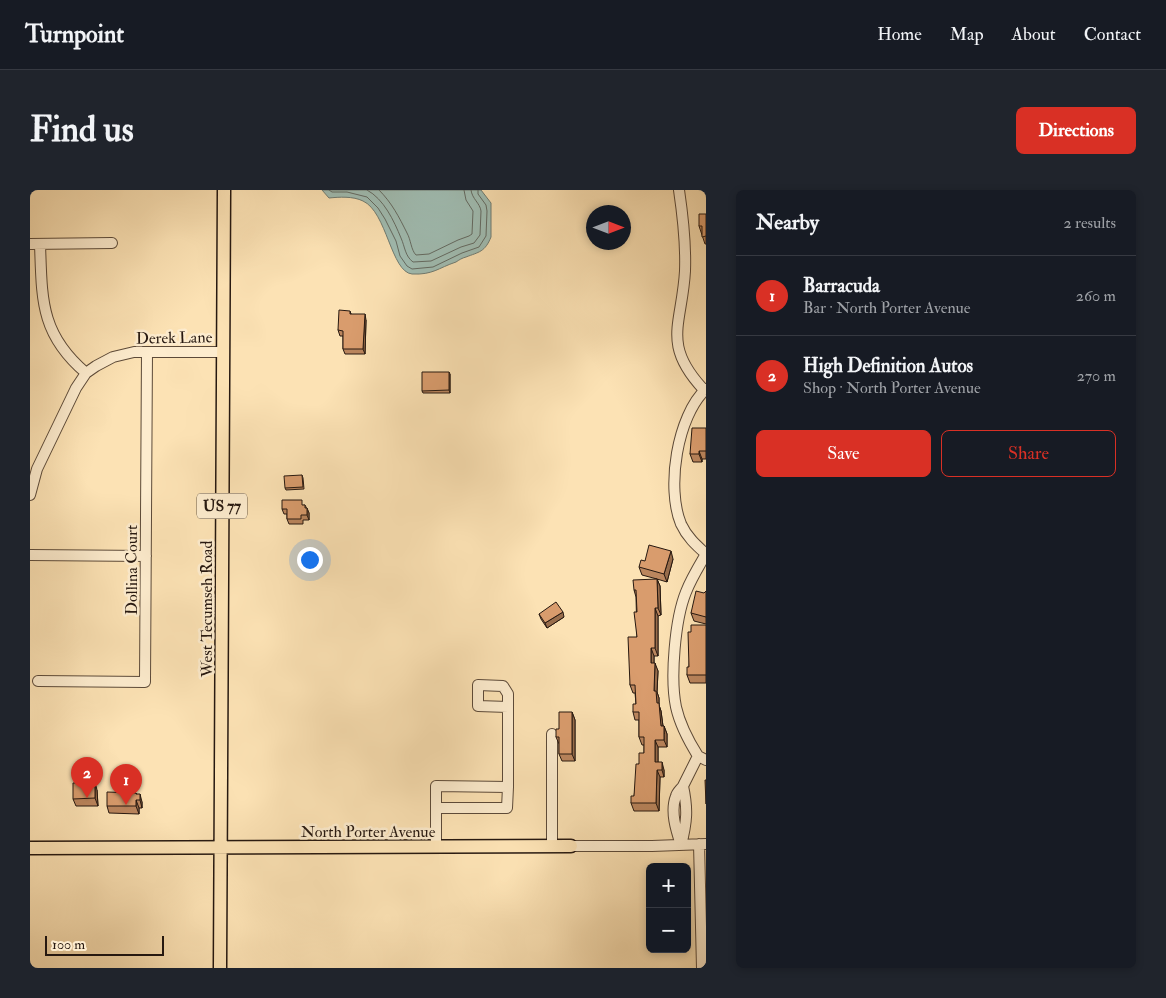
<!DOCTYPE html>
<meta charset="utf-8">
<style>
body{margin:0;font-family:"IM FELL Double Pica",serif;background:#20242c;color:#f1f3f6}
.controls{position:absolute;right:15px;bottom:15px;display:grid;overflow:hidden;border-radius:8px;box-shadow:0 2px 8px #0003}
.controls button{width:45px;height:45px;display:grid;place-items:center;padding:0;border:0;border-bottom:1px solid #363941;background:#171b24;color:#f1f3f6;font:25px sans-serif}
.compass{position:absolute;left:556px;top:15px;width:45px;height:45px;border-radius:50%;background:#171b24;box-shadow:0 2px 8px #0003;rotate:90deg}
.scale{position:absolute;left:15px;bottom:12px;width:119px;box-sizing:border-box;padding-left:5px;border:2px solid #261810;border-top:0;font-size:14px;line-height:18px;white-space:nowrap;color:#261810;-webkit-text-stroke:4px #fdecce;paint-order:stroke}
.you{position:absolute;left:279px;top:369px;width:18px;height:18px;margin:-12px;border:4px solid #fff;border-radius:50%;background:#1a73e8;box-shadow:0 0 0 8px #1a73e833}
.badge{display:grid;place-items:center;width:32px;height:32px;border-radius:50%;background:#d93025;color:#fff;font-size:16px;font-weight:700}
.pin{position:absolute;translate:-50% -41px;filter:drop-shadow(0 1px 2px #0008)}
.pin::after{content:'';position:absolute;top:26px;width:18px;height:15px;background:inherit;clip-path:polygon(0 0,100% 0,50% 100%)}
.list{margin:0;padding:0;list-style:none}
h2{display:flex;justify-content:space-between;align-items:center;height:65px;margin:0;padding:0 20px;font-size:21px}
h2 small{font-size:16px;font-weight:400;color:#9ea1a6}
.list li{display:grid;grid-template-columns:32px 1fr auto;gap:15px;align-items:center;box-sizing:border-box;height:80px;padding:0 20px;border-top:1px solid #363941}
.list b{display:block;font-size:19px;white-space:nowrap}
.list p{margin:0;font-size:16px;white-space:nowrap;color:#9ea1a6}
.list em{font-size:16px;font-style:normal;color:#9ea1a6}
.actions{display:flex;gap:10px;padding:15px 20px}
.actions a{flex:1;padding:11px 0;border:1px solid #d93025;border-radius:8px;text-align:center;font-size:18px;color:#d93025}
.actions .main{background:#d93025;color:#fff}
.map{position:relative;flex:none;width:676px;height:778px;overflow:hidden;border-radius:8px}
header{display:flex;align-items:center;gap:30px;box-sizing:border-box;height:70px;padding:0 25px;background:#171b24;border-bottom:1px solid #363941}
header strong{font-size:24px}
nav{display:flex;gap:28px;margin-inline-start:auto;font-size:18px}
.intro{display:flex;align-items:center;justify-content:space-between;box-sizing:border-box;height:120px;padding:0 30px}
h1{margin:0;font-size:35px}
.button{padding:12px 22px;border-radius:8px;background:#d93025;color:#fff;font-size:18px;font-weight:700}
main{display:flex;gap:30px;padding:0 30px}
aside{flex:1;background:#171b24;border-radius:8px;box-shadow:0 2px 8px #0003}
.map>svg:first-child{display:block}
</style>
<header>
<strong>Turnpoint</strong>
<nav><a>Home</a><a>Map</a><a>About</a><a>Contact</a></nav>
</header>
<div class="intro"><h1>Find us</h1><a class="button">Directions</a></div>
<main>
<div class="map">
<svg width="676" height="778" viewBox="0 0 676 778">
<rect width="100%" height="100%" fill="#fce2b4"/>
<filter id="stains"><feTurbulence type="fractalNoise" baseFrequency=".004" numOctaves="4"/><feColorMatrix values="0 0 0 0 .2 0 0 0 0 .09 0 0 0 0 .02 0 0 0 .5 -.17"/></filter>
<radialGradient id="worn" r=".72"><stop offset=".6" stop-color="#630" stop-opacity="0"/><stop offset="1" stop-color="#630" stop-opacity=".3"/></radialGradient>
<path fill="#a0bdb3" stroke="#6f7b72" d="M292,0h159l10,13v34c-6,15 -12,15 -25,20 -4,1 -7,3 -10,5 -18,6 -23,13 -44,12 -21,-2 -25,-62 -49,-73 -10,-5 -24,-4 -34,-3z"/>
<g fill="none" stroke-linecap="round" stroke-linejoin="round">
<path stroke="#636a62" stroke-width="1" d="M299,0l3,2h15l20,5 11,11 7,11 11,22 4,15 7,10 5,3 21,-2 29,-14 17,-6 7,-11 1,-25 -1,-6 -8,-11v-4
M337,0c17,9 27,31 34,48 4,9 4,18 12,24l18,-1 30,-14 13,-4 6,-8 1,-24c-1,-8 -9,-12 -10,-21
M349,0c13,13 20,27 28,43 4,7 4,17 9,22l13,-1 29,-14 11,-4 3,-2 1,-23 -7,-11 -2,-10"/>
<defs>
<path id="minor" d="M649,0c4,27 7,54 6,81 -3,54 -24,73 19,119
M0,54l82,-1
M10,54c2,55 0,90 46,129
M676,199c-29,27 -40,99 -25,135 6,13 15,21 25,30
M0,305l7,-26 39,-81 10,-15 10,-7 17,-9 21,-5h89
M0,365l116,1
M8,491l107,1 2,-330
M522,544v113
M668,566c-10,-16 -18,-31 -22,-49 -6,-29 -1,-88 10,-115 5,-13 13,-26 20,-38
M653,596c5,23 4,36 -2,59 -5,-15 -11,-34 -5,-49 1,-4 5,-7 7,-10z
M653,596l15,-30 8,4
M406,618h71l1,-21
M669,654l3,124
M541,656h81l54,-2
M406,657v-61l72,1v-93l-5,-8 -25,-1v21l30,1"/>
<path id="major" d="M0,658l541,-2
M190,778l4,-778"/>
</defs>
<use href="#minor" stroke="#5c4a39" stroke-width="12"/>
<use href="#major" stroke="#261810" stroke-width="15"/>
<use href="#minor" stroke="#fdecce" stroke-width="10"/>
<use href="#major" stroke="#fce2b4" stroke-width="12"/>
</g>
<path fill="#bb865e" stroke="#261810" d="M676,24v30h-1l-6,-18z
M320,121l1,3 15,6 -1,34h-20l-2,-5v-13h-3l-2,-6z
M420,184v19h-27l-1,-2z
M676,238v31h-4v3h-9l-3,-8z
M272,285l1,3 1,11 -18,1 -1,-2z
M275,315l4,8v7h-6v4h-14l-2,-5v-5h-3l-2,-5z
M643,369l-6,23 -10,-3 3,7 1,29 -3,1v40h-4v7l4,8 -1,21 2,6v7l2,6 2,15h1l3,8v13h-9v15l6,8v7h-4l-1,34h-25l-3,-8 3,-7 5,-32 5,-11v-8h-2l-3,-8v-17h-4l-2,-8 3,-8 -1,-11h-2l-3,-8 7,-48 -1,-40 -2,-7 23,-11 -15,-4 -3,-8 6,-6z
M676,401v33l-12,-3 -3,-8z
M509,424l25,3 -17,11 -6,-9z
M676,435v58h-16l-3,-8 2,-8 2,-35z
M542,522l3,8v41h-13l-3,-7v-10l-3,-7 3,-8z
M67,600l1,16h-22l-3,-7z
M106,603l6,9v6h-3v6l-30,-1 -2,-7z"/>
<path fill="#986d4c" stroke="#261810" d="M335,124l1,6 -1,34 -2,-5z
M419,182l1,2v19l-1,-3z
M669,261l3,8v3l-3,-8z
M277,318l2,5v7l-2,-5z
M641,361l2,8 -6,23 -3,-8z
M627,389l3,7 1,29 -3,-7z
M625,418l3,8v40l-3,-8z
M533,422l1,5 -17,11 -2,-5z
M621,458l3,8v15l-3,-8z
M625,473l3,8 -1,21 2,6v7l2,6 3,23 -3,-8 -7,-35z
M542,522l3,8v41l-3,-7z
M634,536l3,8v13l-3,-7z
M625,550l3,7v23l-3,-8z
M632,572l2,8v7l-2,-7z
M627,580l3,7 -1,34 -3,-8z
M65,592l2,8 1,16 -3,-8z
M110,604l2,8v6l-2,-8z
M106,610l3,8v6l-3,-8z"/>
<path fill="#d99c6d" stroke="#261810" d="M669,24h7v22l-4,1v-11h-3z
M309,120l11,1v3h15l-2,35h-20v-18l-5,-1z
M392,182h27v18l-27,1z
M662,238h14v23h-7v3h-9z
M272,285l1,12 -18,1 -1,-12z
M252,310h20v5h3v3h2v7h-6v4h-14v-10h-5z
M619,355l22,6 -7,23 -25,-7 2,-7 4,1z
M627,389l1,29h-3v40h-4v15h4l-1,28h2l1,12h2l2,23h3v14h-9v22h7v8h-5l-1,33h-25v-7h3l2,-32h3v-11h5v-16h-5v-25h-6v-8h3l-1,-19h-5l-2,-48h9l-3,-25h3l-1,-22h-2l-1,-10z
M666,401l8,2 2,-2v26l-15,-4z
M526,412l7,10 -18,11 -6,-9z
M661,435h15v50h-19v-8h2l-1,-35h3z
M529,522h13v42h-13v-17h-3v-8h3z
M675,590h1v24z
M65,592v16l-22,1v-16z
M77,602l29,1v1h4v6h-4v6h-29z"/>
<g text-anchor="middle" stroke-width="5" stroke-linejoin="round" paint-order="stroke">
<rect fill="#fdecce" stroke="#665849" stroke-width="1" x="167" y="303.5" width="50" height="25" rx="4"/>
<g font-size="15" font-weight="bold" fill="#261810">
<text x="192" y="321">US 77</text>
</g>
<g font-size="16" fill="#261810" stroke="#fdecce">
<text transform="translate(144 147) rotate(-1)" y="6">Derek Lane</text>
<text transform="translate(101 380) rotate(-90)" y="6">Dollina Court</text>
<text transform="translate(176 419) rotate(-90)" y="6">West Tecumseh Road</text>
<text x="338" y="647">North Porter Avenue</text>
</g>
</g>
<rect width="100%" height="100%" filter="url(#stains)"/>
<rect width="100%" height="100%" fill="url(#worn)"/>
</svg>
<div class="controls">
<button>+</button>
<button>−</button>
</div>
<svg class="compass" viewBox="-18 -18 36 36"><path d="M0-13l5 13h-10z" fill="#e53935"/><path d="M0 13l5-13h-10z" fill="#9ea1a6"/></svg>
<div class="scale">100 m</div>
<div class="you"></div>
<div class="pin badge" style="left:96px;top:615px">1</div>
<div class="pin badge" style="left:57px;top:608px">2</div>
</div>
<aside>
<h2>Nearby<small>2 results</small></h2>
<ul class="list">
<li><span class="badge">1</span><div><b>Barracuda</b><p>Bar · North Porter Avenue</p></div><em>260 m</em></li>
<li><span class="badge">2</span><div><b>High Definition Autos</b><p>Shop · North Porter Avenue</p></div><em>270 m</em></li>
</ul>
<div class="actions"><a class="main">Save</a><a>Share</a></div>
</aside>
</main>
